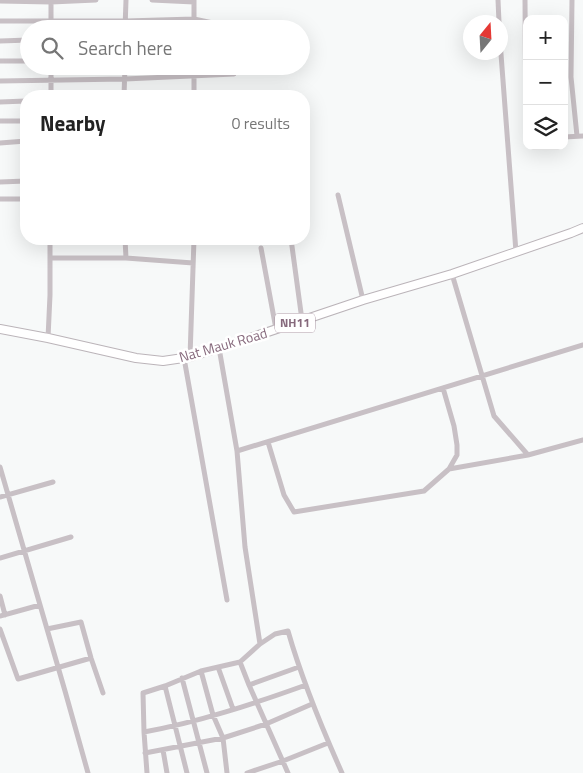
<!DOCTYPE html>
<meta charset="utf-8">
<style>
body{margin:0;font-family:"Titillium Web",sans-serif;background:#f2f2f2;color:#222}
.controls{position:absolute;right:15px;top:15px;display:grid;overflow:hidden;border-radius:10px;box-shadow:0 5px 20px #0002}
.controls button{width:45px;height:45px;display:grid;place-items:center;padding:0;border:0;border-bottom:1px solid #e0e0e0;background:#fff;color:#222;font:25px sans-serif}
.compass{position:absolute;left:463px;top:15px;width:45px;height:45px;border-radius:50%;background:#fff;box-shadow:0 5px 20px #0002;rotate:18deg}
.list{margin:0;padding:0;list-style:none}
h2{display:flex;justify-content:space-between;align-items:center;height:65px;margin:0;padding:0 20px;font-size:21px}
h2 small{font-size:16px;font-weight:400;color:#767676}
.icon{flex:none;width:28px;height:28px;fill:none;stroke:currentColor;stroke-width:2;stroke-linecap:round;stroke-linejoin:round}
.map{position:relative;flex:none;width:583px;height:773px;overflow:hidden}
.search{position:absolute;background:#fff;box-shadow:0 5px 20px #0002;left:20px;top:20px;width:290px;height:55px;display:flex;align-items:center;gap:12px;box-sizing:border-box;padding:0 18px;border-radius:28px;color:#767676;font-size:19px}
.panel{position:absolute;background:#fff;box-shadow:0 5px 20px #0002;left:20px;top:90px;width:290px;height:155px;border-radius:20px}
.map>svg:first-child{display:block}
</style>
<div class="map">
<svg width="583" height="773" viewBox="0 0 583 773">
<rect width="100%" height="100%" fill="#f7f9f9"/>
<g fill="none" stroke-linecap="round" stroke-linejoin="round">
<defs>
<path id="highway" d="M0,329l48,9 88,20 27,3 27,-4 54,-17 119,-40 89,-26 119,-41 12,-5"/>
</defs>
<use href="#highway" stroke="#bbb4b9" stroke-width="10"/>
<path stroke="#c8c0c5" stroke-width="5" d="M152,0l42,2
M194,0v29
M498,0l1,22
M525,0l1,138h1
M572,0l-1,77 6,59
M0,1l51,1 45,-2
M0,21h126l68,-2 33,7 25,-3
M51,29v-29
M125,29l1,-29
M0,41l29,-1
M500,41l16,211
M0,61h29
M0,81l125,-2 109,-5
M51,96v-30
M124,96l1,-30
M187,96l57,-1
M194,96v-30
M0,102l26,-1
M0,121h26
M564,137l19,-1
M0,143l26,-2
M0,182l26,-1
M338,195l25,105
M0,199h26
M125,239l1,19
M160,239l34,2
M291,239l11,81
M261,248l15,81
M50,258h76l67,5
M452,274l42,142 34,39 55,-15
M48,338l2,-43v-56
M190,357l4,-118
M184,358l43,242
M268,442l16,53 10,17 130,-21 25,-22 8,-14v-10l-3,-19 -11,-38
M237,451l346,-106
M0,467l65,224 23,82
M449,469l79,-14
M0,497l53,-15
M0,558l71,-21
M0,596l5,19
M0,616l40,-11
M0,629l18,50 73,-21
M47,629l34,-7 10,36 12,35
M260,644l15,-10 13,-3c14,49 33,95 54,142
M240,662l9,23 39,88
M218,667l15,42
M201,671l12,44 10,23 4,35
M182,678l25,95
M249,685l50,-18
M165,686l22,87
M144,732c55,-10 109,-28 162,-47
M163,750l4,23
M145,753l78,-15 43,-14 46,-20
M147,773l-3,-41 -1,-39 22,-7 36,-15 39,-9 20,-18 -15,-97 -8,-96 -18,-103
M247,773l36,-12 45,-18"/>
<use href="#highway" stroke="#fff" stroke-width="8"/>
</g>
<g text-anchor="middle" stroke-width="5" stroke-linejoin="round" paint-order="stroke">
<rect fill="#fff" stroke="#aa96a3" stroke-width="1" x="275" y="313.5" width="40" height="19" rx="4"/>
<g font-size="12" font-weight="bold" fill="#86697c">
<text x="295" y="327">NH11</text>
</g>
<g font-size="14" fill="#86697c" stroke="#fff">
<text transform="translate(223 345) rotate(-16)" y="5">Nat Mauk Road</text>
</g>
</g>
</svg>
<div class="controls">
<button>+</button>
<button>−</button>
<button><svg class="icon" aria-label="layers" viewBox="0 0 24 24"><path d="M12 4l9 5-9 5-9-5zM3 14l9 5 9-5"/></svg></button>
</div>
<svg class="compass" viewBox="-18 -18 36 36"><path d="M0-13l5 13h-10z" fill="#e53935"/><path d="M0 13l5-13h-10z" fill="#767676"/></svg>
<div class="search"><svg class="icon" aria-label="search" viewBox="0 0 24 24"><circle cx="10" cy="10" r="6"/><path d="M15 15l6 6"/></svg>Search here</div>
<section class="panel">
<h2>Nearby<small>0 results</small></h2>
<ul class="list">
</ul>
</section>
</div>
